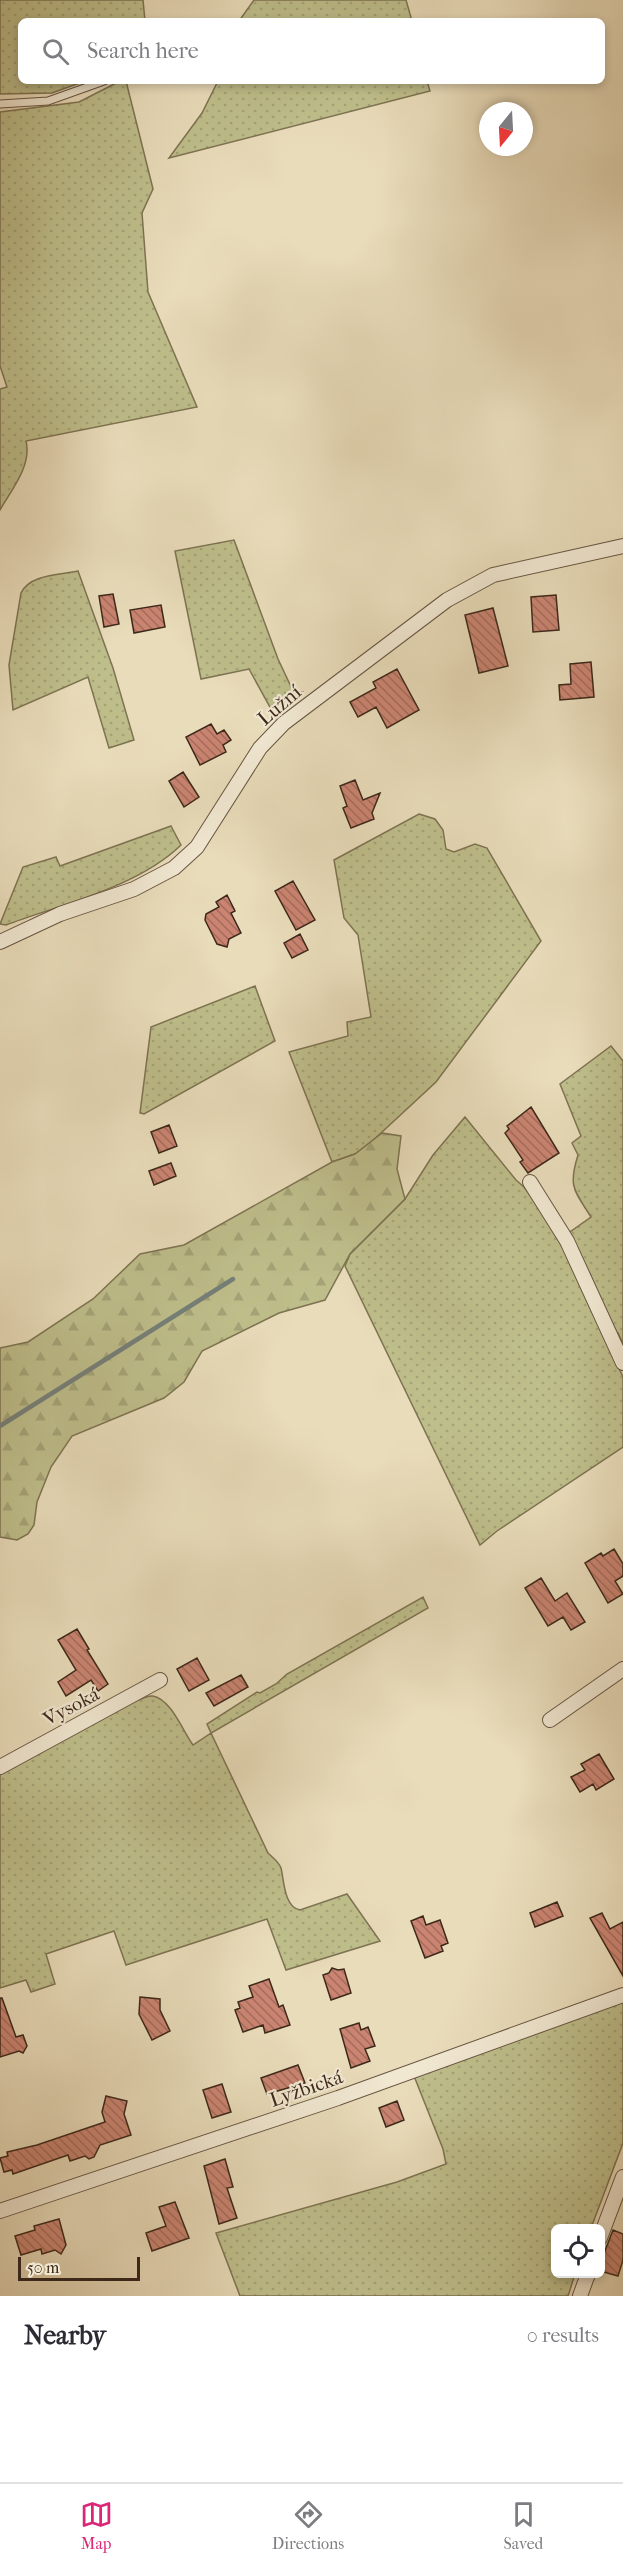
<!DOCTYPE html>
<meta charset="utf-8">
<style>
body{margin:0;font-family:"IM FELL French Canon",serif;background:#f2f2f3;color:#2b2b33}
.controls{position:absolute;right:18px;bottom:18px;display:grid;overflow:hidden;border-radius:9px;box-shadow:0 3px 9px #0003}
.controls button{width:54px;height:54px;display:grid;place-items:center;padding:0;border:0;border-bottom:2px solid #e1e1e2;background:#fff;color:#2b2b33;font:30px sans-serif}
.compass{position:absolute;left:479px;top:102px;width:54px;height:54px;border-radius:50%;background:#fff;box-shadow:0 3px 9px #0003;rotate:198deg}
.scale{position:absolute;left:18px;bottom:15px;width:122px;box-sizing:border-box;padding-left:6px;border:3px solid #3d281a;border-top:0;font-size:16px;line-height:21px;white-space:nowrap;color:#3d281a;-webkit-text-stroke:4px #f1e8d2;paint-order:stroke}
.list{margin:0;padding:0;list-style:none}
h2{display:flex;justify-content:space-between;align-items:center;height:78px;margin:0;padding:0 24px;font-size:26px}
h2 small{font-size:20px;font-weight:400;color:#7c7c81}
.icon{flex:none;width:33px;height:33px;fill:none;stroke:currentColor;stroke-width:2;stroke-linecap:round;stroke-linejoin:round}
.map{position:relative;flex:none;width:623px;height:2296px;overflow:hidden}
.search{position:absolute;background:#fff;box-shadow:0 3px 9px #0003;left:18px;right:18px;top:18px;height:66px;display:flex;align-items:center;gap:15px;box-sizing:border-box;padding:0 21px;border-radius:9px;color:#7c7c81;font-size:22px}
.sheet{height:186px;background:#fff}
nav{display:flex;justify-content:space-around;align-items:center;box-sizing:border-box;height:84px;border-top:2px solid #e1e1e2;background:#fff;font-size:16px;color:#7c7c81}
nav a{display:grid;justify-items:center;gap:3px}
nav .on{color:#db2777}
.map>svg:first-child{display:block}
</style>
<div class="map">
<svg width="623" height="2296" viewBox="0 0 623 2296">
<defs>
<pattern id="grass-dots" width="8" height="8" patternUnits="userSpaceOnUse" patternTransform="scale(1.5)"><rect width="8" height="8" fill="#bebe8b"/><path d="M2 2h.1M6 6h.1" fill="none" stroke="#a4a377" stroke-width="1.8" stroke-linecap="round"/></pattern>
<pattern id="forest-firs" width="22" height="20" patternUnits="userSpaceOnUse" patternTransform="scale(1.5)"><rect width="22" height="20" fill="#bebe8b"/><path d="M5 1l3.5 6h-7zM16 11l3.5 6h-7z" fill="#a4a377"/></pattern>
<pattern id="building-back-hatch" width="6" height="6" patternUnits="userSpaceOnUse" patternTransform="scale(1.5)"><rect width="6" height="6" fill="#ca8471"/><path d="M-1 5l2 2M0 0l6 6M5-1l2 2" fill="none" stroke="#a56c5c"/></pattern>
</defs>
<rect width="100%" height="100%" fill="#e9dcba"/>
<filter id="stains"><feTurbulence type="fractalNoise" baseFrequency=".00333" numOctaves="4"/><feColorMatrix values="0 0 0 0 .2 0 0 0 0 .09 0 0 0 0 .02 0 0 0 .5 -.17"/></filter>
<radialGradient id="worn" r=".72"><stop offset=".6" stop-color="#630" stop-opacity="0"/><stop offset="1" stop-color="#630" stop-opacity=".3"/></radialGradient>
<path fill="url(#grass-dots)" stroke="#7e7352" stroke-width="1.5" d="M0,0h143l2,21h-124v60h64l-33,12 -52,1z
M254,0h152l6,21h-173z
M120,81h6l27,108 -11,24 6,79 49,115 -171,34c6,24 -14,48 -26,69v-121l7,-2 -7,-21v-254l79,-10z
M218,81h209l3,10 -261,67 33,-45z
M234,540l44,119 16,34 8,-1 -26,26 -27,-49 -48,10 -26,-128z
M78,571l35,97 21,72 -25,8 -21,-71 -75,33 -4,-45 12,-72c9,-19 39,-18 57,-22z
M419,814l16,5 8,11 3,19 8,3 21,-8 12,4 54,93 -105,141 -69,64 -12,8 -23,8 -43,-110 59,-16 -1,-14 24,-5 -13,-82 -14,-17 -10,-58z
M171,826l10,19c-43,42 -119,59 -175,80l-6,-1 23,-57 33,-10 4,9z
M255,986l20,55 -131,73 -4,-1 11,-86z
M611,1046l12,15v283l-5,-11 -4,2 -47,-101 24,-17c-17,-27 -23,-30 -13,-62l-6,-12 9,-7 -21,-52z
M465,1117l51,63 8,7 18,24 18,29 63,137v70l-126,84 -17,14 -135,-279 5,-12 55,-55 28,-44z
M423,1597l5,11 -217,125 57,120c4,4 11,9 13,15 3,12 3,39 19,42l47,-16 33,47 -94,29 -19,-51 -141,46 -12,-34 -68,23 9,30 -24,8 -5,-12 -26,8v-216c21,-11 138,-79 153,-76 19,4 30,36 40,49l18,-12 -4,-9 50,-32 3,1 16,-9 11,-10z
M623,2002v141l-32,85h-35v46h19l-7,22h-328l-24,-63 181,-51 49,-18 -3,-15 -29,-73z"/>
<path fill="url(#forest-firs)" stroke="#7e7352" stroke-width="1.5" d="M382,1133l19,3 -4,33 8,30 -55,55 -25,46 -46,13 -77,38 -18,31 -20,16 -92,38 -21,31 -14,35 -3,23 -6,9 -11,6 -17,-3v-189l28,-6 65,-43 47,-45 44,-9 148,-83 23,-8z"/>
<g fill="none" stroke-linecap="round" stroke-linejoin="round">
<path stroke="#758079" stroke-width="4.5" d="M0,1426l233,-147"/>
</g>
<path fill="url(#building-back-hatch)" stroke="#3d281a" stroke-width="1.5" d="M113,594l6,30 -15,3 -5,-31z
M556,595l3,35 -26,2 -2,-35z
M161,605l4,22 -31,6 -4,-23z
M493,608l15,58 -29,7 -14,-58z
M591,662l3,35 -34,3 -1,-15 12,-1 -1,-20z
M397,669l22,41 -32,18 -11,-21 -18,10 -8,-15 26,-14 -3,-6z
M211,724l6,10 7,-4 7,10 -8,5 3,7 -26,13 -14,-28z
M183,772l16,25 -15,10 -15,-26z
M355,780l8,20 17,-7 -8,20 2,6 -23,9 -8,-20 4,-2 -7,-20z
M293,881l22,39 -19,10 -21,-39z
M227,895l8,16 -4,2 10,20 -12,6 -2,8 -10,-3 -12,-24 1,-6 13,-7 -3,-5z
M300,934l8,16 -16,8 -8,-15z
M531,1107l28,46 -31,20 -8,-11 3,-2 -18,-27 4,-4 -2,-3z
M169,1125l8,21 -18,7 -8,-21z
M171,1163l5,13 -22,9 -5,-14z
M614,1549l9,15v12l-8,5 8,13 -15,9 -23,-40 16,-10 2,3z
M541,1578l14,23 12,-8 18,29 -14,8 -8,-13 -15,9 -23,-38z
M77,1629l12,20 -2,1 21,34 -10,7 -7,-11 -25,16 -8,-14 18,-12 -18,-30z
M197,1658l12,22 -20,11 -12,-22z
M241,1675l7,12 -34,19 -8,-13z
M599,1754l15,25 -18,11 -3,-6 -13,8 -9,-15 14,-7 -4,-6z
M557,1902l6,14 -28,11 -5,-14z
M602,1913l8,16 13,-7v54l-33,-58z
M423,1916l3,9 14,-5 8,23 -7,3 2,5 -18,7 -14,-37z
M332,1968l6,2 6,-1 7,24 -20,7 -8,-25 6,-2z
M269,1979l10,28 4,-2 7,20 -25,8 -2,-8 -20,7 -8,-22 5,-2 -2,-6 15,-5 -4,-11z
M140,1997l20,2v11l10,21 -18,9 -13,-26z
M0,1998h2l14,39 7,-2 4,11 -4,7 -4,-2 -19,6z
M359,2023l2,7 7,-3 7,19 -10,3 5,12 -19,7 -11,-39z
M298,2065l7,18 -38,11 -6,-16z
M222,2084l9,28 -19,6 -9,-28z
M106,2096l21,5 -3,13 7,21 -31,10 -6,12 -5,2 -4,-3 -15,5 -2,-6 -55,19 -1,-4 -8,2 -4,-14 8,-2 -1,-4 30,-7 68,-23 -3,-10z
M397,2101l7,19 -18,7 -7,-19z
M225,2159l8,28 -6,1 10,30 -18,6 -15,-58z
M175,2202l14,36 -37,13 -6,-18 20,-7 -7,-19z
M59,2219l7,26 -5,9 -6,-4 -13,4 -1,-5 -20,6 -6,-19 20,-6 -1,-4z
M613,2230l10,4v26l-5,16 -18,-5v-7z"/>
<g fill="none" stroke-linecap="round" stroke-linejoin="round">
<defs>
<path id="lane" d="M0,104l48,-3 56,-20"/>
<path id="street" d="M0,942l60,-28 74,-25 40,-21 23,-21 63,-99 24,-25 163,-123 46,-25 130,-29
M530,1182l37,59 56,122
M550,1720l73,-51
M0,1767l160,-87
M0,2211l338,-113 285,-103
M600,2238l23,-61
M580,2296l8,-22"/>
</defs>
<use href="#lane" stroke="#685542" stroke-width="9"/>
<use href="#street" stroke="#685542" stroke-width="16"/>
<use href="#lane" stroke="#f1e8d2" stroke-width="7"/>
<use href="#street" stroke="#f1e8d2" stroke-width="14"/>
</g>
<g text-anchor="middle" stroke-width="4.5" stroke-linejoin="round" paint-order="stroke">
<g font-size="20" fill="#3d281a" stroke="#f1e8d2">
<text transform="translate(279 705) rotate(-41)" y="7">Lužní</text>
<text transform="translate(71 1706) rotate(-28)" y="7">Vysoká</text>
<text transform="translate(306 2088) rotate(-19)" y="7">Lyžbická</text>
</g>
</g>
<rect width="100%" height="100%" filter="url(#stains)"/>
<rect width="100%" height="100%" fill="url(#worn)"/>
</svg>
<div class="controls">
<button><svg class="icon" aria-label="locate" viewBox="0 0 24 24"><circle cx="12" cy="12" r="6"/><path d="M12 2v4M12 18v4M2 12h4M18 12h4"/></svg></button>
</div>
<svg class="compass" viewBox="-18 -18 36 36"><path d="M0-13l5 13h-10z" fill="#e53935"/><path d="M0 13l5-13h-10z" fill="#7c7c81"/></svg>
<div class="scale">50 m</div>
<div class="search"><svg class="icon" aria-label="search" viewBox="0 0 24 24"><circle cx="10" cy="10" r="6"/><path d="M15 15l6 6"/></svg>Search here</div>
</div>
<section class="sheet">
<h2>Nearby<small>0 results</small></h2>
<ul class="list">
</ul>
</section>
<nav>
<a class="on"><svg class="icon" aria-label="map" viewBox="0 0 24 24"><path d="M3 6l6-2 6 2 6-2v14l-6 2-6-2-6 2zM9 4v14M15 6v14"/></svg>Map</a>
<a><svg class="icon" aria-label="directions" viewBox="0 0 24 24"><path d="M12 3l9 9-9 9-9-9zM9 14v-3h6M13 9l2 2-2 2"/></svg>Directions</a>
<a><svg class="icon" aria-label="saved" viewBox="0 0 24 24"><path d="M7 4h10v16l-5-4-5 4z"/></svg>Saved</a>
</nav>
